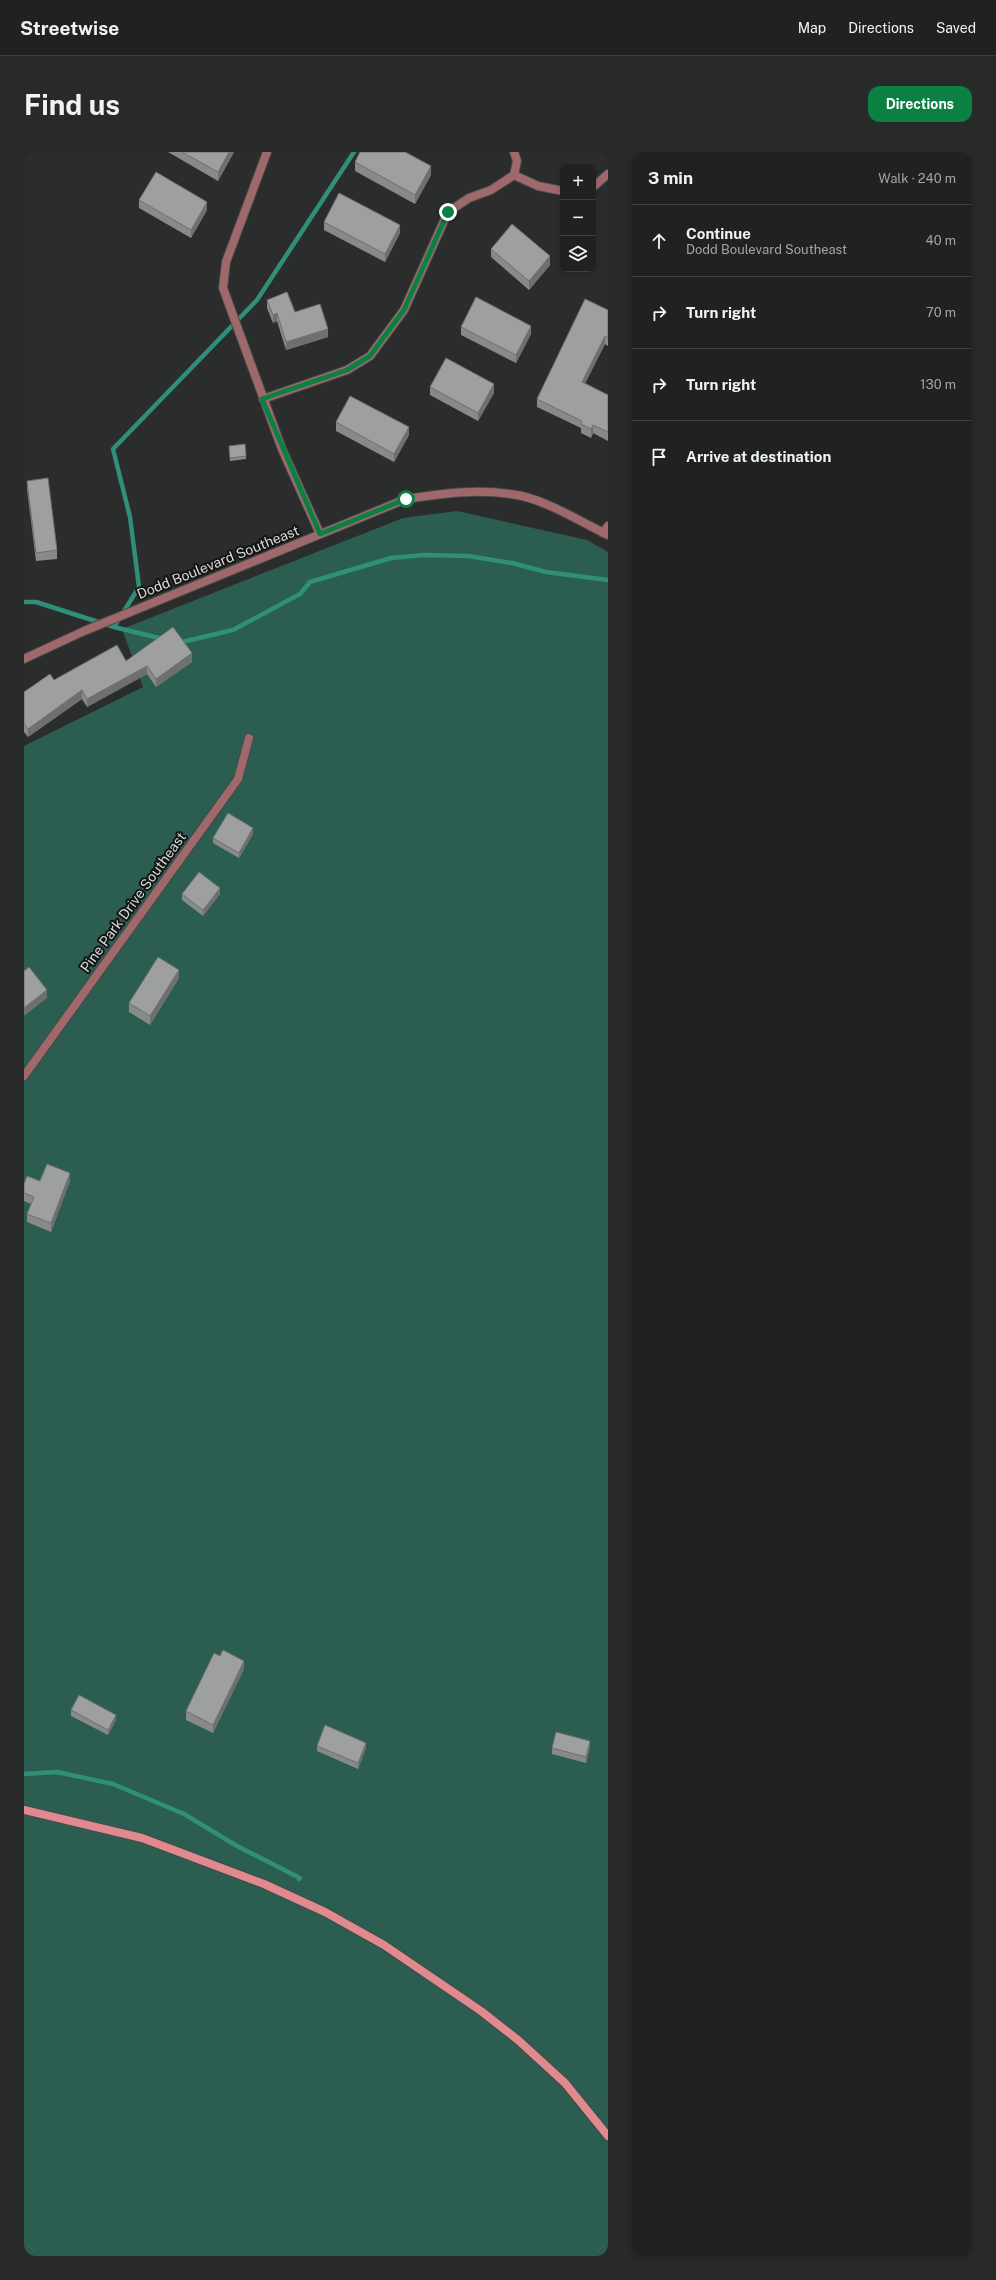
<!DOCTYPE html>
<meta charset="utf-8">
<style>
body{margin:0;font-family:"Public Sans",sans-serif;background:#282a2a;color:#f1f3f6}
.controls{position:absolute;right:12px;top:12px;display:grid;overflow:hidden;border-radius:8px;box-shadow:0 2px 6px #0003}
.controls button{width:36px;height:36px;display:grid;place-items:center;padding:0;border:0;border-bottom:1px solid #3d3f3f;background:#202221;color:#f1f3f6;font:20px sans-serif}
.stop{position:absolute;width:12px;height:12px;margin:-9px;border:3px solid #0b8043;border-radius:50%;background:#fff}
.stop.end{background:#0b8043;border-color:#fff;box-shadow:0 1px 4px #0008}
.list{margin:0;padding:0;list-style:none}
h2{display:flex;justify-content:space-between;align-items:center;height:52px;margin:0;padding:0 16px;font-size:17px}
h2 small{font-size:13px;font-weight:400;color:#a2a4a5}
.list li{display:grid;grid-template-columns:26px 1fr auto;gap:12px;align-items:center;box-sizing:border-box;height:72px;padding:0 16px;border-top:1px solid #3d3f3f}
.list b{display:block;font-size:15px;white-space:nowrap}
.list p{margin:0;font-size:13px;white-space:nowrap;color:#a2a4a5}
.list em{font-size:13px;font-style:normal;color:#a2a4a5}
.icon{flex:none;width:22px;height:22px;fill:none;stroke:currentColor;stroke-width:2;stroke-linecap:round;stroke-linejoin:round}
.map{position:relative;flex:none;width:584px;height:2104px;overflow:hidden;border-radius:12px}
header{display:flex;align-items:center;gap:24px;box-sizing:border-box;height:56px;padding:0 20px;background:#202221;border-bottom:1px solid #3d3f3f}
header strong{font-size:19px}
nav{display:flex;gap:22px;margin-inline-start:auto;font-size:14px}
.intro{display:flex;align-items:center;justify-content:space-between;box-sizing:border-box;height:96px;padding:0 24px}
h1{margin:0;font-size:28px}
.button{padding:10px 18px;border-radius:12px;background:#0b8043;color:#fff;font-size:14px;font-weight:700}
main{display:flex;gap:24px;padding:0 24px}
aside{flex:1;background:#202221;border-radius:12px;box-shadow:0 2px 6px #0003}
.map>svg:first-child{display:block}
</style>
<header>
<strong>Streetwise</strong>
<nav><a>Map</a><a>Directions</a><a>Saved</a></nav>
</header>
<div class="intro"><h1>Find us</h1><a class="button">Directions</a></div>
<main>
<div class="map">
<svg width="584" height="2104" viewBox="0 0 584 2104">
<rect width="100%" height="100%" fill="#2a2d2c"/>
<path fill="#2b5d50" d="M433,359l130,29 21,12v1704h-584v-1510l119,-59 -21,-58 281,-111z"/>
<g fill="none" stroke-linecap="round" stroke-linejoin="round">
<path stroke="#2f8f79" stroke-width="4.5" d="M0,450h12l78,25 49,12
M90,475l25,-40 -9,-70 -17,-68 144,-149 97,-148
M154,491l55,-13 67,-36 10,-12 81,-24 33,-3 44,1 44,7 34,9 62,8
M0,1622l33,-2 56,12 71,30 53,32 63,32 -1,1"/>
<defs>
<path id="lane" d="M490,23l24,11 25,5
M569,35l15,-13
M579,381l5,-7"/>
<path id="street" d="M243,0l-41,110 -3,26 59,161 38,85
M239,247l84,-29 23,-14 34,-46 44,-98 21,-14 22,-8 23,-15 3,-14 -3,-9
M0,507l60,-28 322,-132c39,-6 77,-11 116,-3 29,7 59,26 86,39
M0,924l214,-297 11,-41"/>
<path id="secondary" d="M0,1658l118,28 122,46 61,28 59,33 97,66 37,29 47,43 43,53"/>
</defs>
<use href="#lane" stroke="#464948" stroke-width="10"/>
<use href="#street" stroke="#464948" stroke-width="10"/>
<use href="#secondary" stroke="#464948" stroke-width="10"/>
<use href="#lane" stroke="#9f696c" stroke-width="8"/>
<use href="#street" stroke="#9f696c" stroke-width="8"/>
<use href="#secondary" stroke="#e08a8f" stroke-width="8"/>
</g>
<path fill="#878a89" d="M144,0h66l-16,29z
M331,10l76,13 -16,29 -60,-33z
M115,48l68,10 -16,28 -52,-30z
M300,70l76,11 -15,29 -61,-32z
M467,97l59,16 -21,25 -38,-33z
M243,148l28,12 33,25 -42,13 -9,-29 -4,2 -6,-15z
M584,158v36l-3,-2 -20,39 23,12v46l-15,-8 -2,5 -10,-5v-5l-44,-21v-8z
M437,175l70,7 -15,29 -55,-28z
M406,235l64,6 -16,28 -48,-26z
M312,270l73,13 -15,27 -58,-31z
M205,294l17,10v3l-16,2z
M3,329l30,69v9l-21,2 -9,-72z
M102,509l66,1 -36,25 -9,-13 -60,33 -5,-8 -54,38 -4,-5v-40l30,-12z
M229,682l-14,24 -26,-15v-5z
M158,742h38l-17,22 -21,-16z
M155,826l-29,47 -21,-13v-9z
M16,1029h30l-19,51 -24,-10v-8l4,-10 -7,-3v-17z
M220,1517l-31,64 -27,-13v-9z
M47,1558l45,10 -8,15 -37,-19z
M293,1594l49,2 -8,21 -41,-18z
M566,1595l-4,16 -34,-9v-6z"/>
<path fill="#6e706f" d="M205,0h5l-16,29v-9z
M407,14v9l-16,29v-9z
M183,50v8l-16,28v-8z
M376,73v8l-15,29v-8z
M526,104v9l-21,25v-9z
M253,161v8l-4,2v-8z
M507,174v8l-15,29v-8z
M304,177v8l-42,13v-8z
M581,184v8l-23,46v-8z
M470,232v9l-16,28v-8z
M569,273v8l-2,5v-9z
M385,275v8l-15,27v-8z
M168,501v9l-36,25v-8z
M123,514v8l-60,33v-8z
M58,538v9l-54,38v-8z
M229,676v6l-14,24v-5z
M196,736v6l-17,22v-6z
M155,818v8l-29,47v-9z
M23,838v8l-23,18v-8z
M46,1021v8l-19,51v-9z
M220,1509v8l-31,64v-8z
M92,1563v5l-8,15v-5z
M566,1589v6l-4,16v-6z
M342,1591v5l-8,21v-6z"/>
<path fill="#9da09f" stroke="#6e706f" d="M158,0h47l-11,20z
M336,0h45l26,14 -16,29 -60,-33z
M132,20l51,30 -16,28 -52,-30z
M315,41l61,32 -15,29 -61,-32z
M488,72l38,32 -21,25 -38,-32z
M263,140l8,20 25,-8 8,25 -42,13 -9,-29 -4,2 -6,-15z
M452,145l55,29 -15,29 -55,-28z
M561,147l23,11v28l-3,-2 -23,46 26,13v37l-15,-7 -2,4 -10,-5 1,-3 -45,-22z
M422,206l48,26 -16,29 -48,-26z
M326,244l59,31 -15,27 -58,-32z
M221,292l1,12 -16,2 -1,-12z
M24,326l9,72 -21,3 -9,-72z
M149,475l19,26 -36,26 -9,-13 -60,33 -5,-9 -54,39 -4,-5v-32l26,-18 4,6 63,-35 9,16z
M204,661l25,15 -14,25 -26,-15z
M175,720l21,16 -17,22 -21,-16z
M134,805l21,13 -29,46 -21,-13z
M5,815l18,23 -23,18v-37z
M23,1012l23,9 -19,50 -24,-9 7,-17 -10,-4v-9l3,-8 13,5z
M199,1498l21,11 -31,64 -27,-14 28,-58 6,3z
M55,1543l37,20 -8,15 -37,-20z
M301,1573l41,18 -8,20 -41,-17z
M532,1580l34,9 -4,16 -34,-9z"/>
<g fill="none" stroke-linecap="round" stroke-linejoin="round">
<path stroke="#0b8043" stroke-width="5" d="M382,347l-86,35 -58,-135 85,-29 23,-14 34,-46 44,-98"/>
</g>
<g text-anchor="middle" stroke-width="4" stroke-linejoin="round" paint-order="stroke">
<g font-size="14" fill="#d8dad9" stroke="#131514">
<text transform="translate(194 410) rotate(-22)" y="5">Dodd Boulevard Southeast</text>
<text transform="translate(109 750) rotate(-54)" y="5">Pine Park Drive Southeast</text>
</g>
</g>
</svg>
<div class="controls">
<button>+</button>
<button>−</button>
<button><svg class="icon" aria-label="layers" viewBox="0 0 24 24"><path d="M12 4l9 5-9 5-9-5zM3 14l9 5 9-5"/></svg></button>
</div>
<div class="stop" style="left:382px;top:347px"></div>
<div class="stop end" style="left:424px;top:60px"></div>
</div>
<aside>
<h2>3 min<small>Walk · 240 m</small></h2>
<ul class="list">
<li><svg class="icon" aria-label="ahead" viewBox="0 0 24 24"><path d="M12 20V5M6 11l6-6 6 6"/></svg><div><b>Continue</b><p>Dodd Boulevard Southeast</p></div><em>40 m</em></li>
<li><svg class="icon" aria-label="right" viewBox="0 0 24 24"><path d="M7 20v-9h11M14 6l5 5-5 5"/></svg><div><b>Turn right</b></div><em>70 m</em></li>
<li><svg class="icon" aria-label="right" viewBox="0 0 24 24"><path d="M7 20v-9h11M14 6l5 5-5 5"/></svg><div><b>Turn right</b></div><em>130 m</em></li>
<li><svg class="icon" aria-label="arrive" viewBox="0 0 24 24"><path d="M6 21V4h12l-3 4 3 4H6"/></svg><div><b>Arrive at destination</b></div></li>
</ul>
</aside>
</main>
